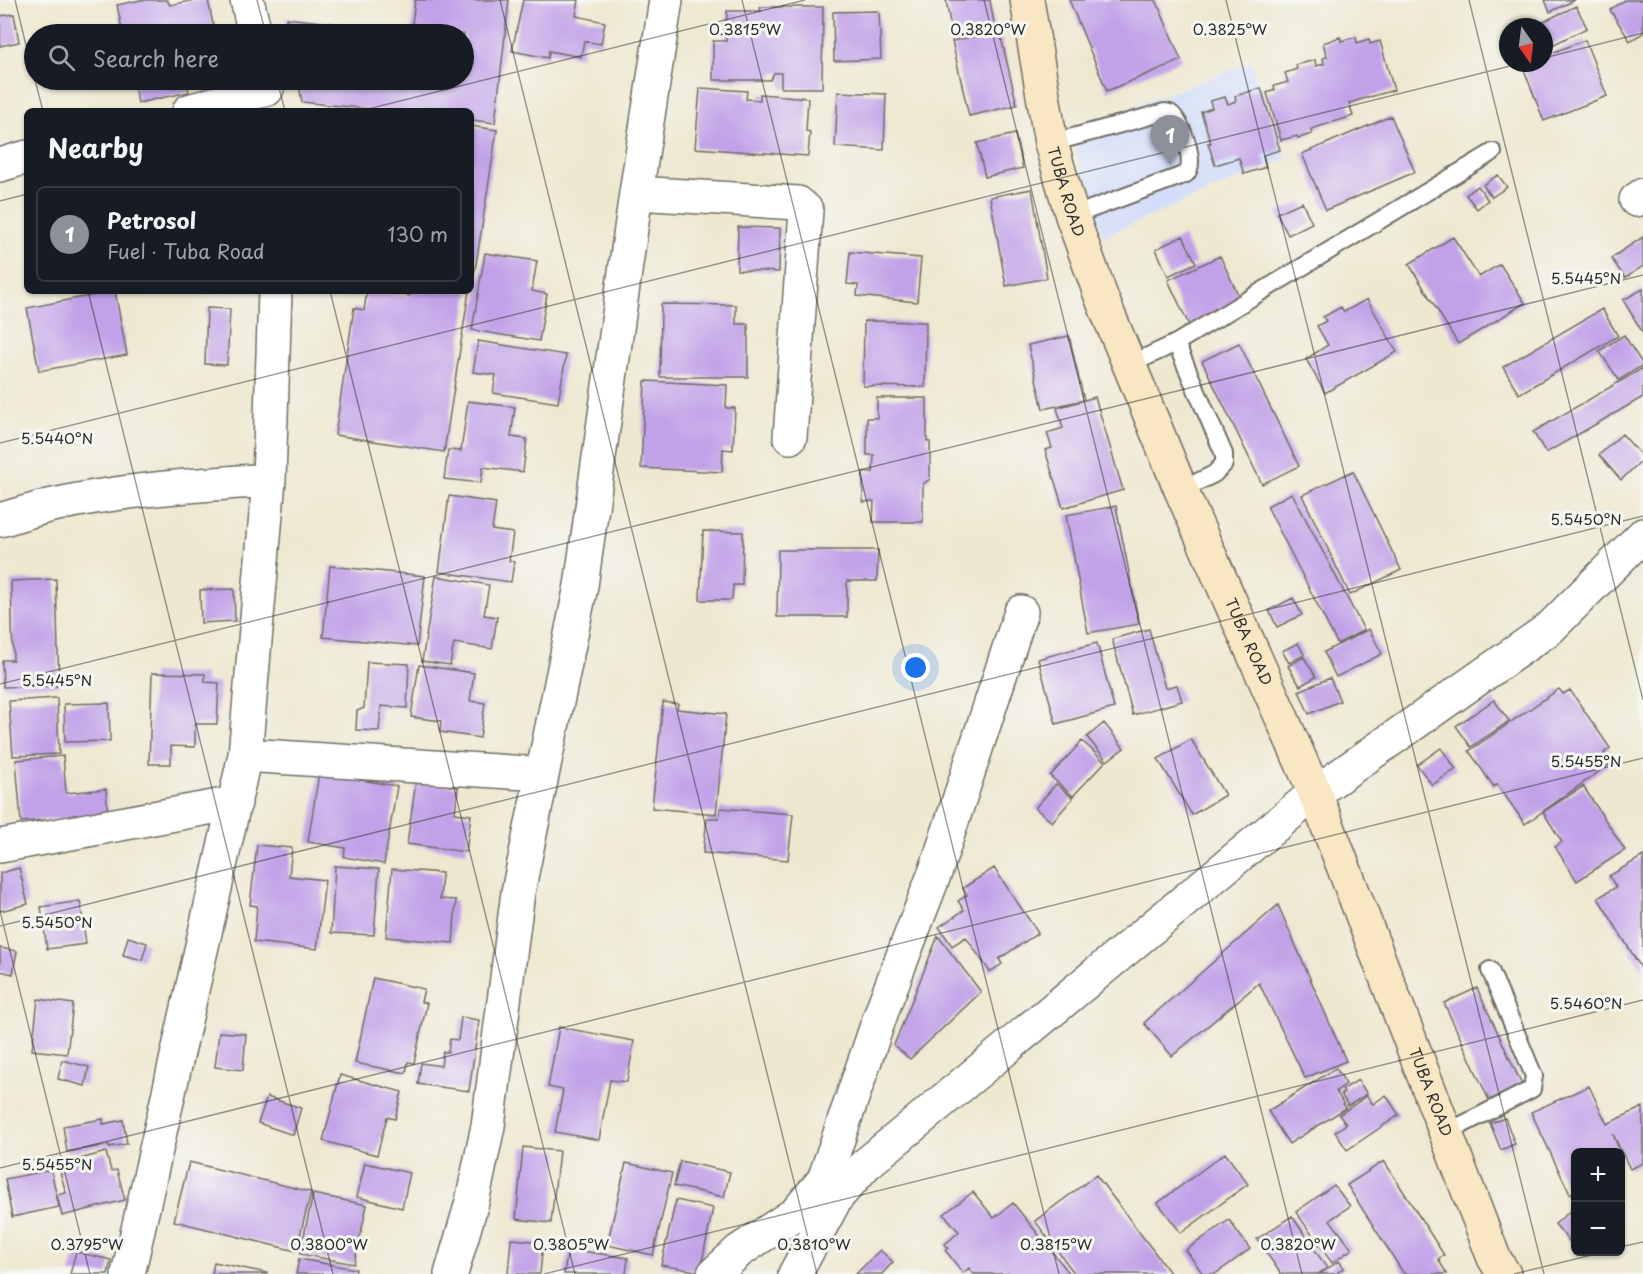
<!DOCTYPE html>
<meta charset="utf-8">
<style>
body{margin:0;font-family:"Playpen Sans",sans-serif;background:#242831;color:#f1f3f6}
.controls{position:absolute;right:18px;bottom:18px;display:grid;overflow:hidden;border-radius:9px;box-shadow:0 2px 4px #0004}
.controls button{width:54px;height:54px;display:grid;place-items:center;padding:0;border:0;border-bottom:2px solid #363941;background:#171b24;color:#f1f3f6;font:30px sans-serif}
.compass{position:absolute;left:1499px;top:18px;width:54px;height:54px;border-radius:50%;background:#171b24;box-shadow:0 2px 4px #0004;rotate:166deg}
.you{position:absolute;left:916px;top:668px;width:21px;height:21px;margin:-15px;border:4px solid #fff;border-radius:50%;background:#1a73e8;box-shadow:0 0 0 9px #1a73e833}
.badge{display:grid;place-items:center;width:39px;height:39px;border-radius:50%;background:#8c9099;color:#fff;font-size:20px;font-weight:700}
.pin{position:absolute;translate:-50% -50px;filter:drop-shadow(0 2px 3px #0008)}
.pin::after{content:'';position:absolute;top:32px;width:21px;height:18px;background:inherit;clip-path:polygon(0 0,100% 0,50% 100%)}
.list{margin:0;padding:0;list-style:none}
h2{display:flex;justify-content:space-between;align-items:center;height:78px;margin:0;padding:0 24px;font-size:26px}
h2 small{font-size:20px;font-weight:400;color:#9ea1a6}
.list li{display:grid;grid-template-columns:39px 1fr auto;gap:18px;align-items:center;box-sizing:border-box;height:96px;margin:0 12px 12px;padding:0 12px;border:2px solid #363941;border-radius:9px}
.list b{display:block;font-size:22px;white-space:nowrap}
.list p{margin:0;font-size:20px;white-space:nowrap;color:#9ea1a6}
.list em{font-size:20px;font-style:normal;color:#9ea1a6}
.icon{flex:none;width:33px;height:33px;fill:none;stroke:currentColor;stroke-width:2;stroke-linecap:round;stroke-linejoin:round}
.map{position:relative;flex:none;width:1643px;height:1274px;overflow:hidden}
.search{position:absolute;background:#171b24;box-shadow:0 2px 4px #0004;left:24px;top:24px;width:450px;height:66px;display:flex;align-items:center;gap:15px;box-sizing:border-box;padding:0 21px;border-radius:33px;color:#9ea1a6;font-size:22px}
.panel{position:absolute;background:#171b24;box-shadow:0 2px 4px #0004;left:24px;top:108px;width:450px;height:186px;border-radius:9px}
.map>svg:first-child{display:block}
</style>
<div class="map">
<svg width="1643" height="1274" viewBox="0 0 1643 1274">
<rect width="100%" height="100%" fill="#f6f6f2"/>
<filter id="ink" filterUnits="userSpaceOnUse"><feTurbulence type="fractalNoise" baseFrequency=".0167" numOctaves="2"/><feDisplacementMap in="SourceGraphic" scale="12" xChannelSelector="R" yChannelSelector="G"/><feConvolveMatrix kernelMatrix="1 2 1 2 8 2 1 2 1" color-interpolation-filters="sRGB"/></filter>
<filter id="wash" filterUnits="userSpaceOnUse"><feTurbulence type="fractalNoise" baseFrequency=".008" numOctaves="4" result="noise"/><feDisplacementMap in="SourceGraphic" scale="24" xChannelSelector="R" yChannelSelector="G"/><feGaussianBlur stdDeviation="1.35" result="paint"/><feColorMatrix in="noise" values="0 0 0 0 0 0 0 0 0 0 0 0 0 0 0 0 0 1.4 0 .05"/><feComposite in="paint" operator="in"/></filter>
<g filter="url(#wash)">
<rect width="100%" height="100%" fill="#eee8d0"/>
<path fill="#cedafa" d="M1251,62l35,97 -183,77 -33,-104z"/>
<g id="blocks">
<path fill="#c1a2e8" d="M141,0h26l3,5 25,-5h13l7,34h-92l-6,-29z
M415,0h94l-14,123 -24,-3v-9h-84l-85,-9 -4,-22h166v-46h-175l-3,-16 125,14z
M523,0h56l-3,16 29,6 -4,22 -17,-3 -3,16 -32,-6 -1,7 -36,-7z
M946,0h44l5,29 -43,6z
M1069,0h87l25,60 -74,31z
M1545,0h30l-25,12z
M1625,0h18v33l-13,8 -20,-31z
M1576,6l11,22 -43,21v-22h-12z
M760,7h63l-1,81h-41v-15h-7l-4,7h-57v-39h13l1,-30h34z
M879,11l2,48 -47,2 -1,-49z
M14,14l5,28 -19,4v-30z
M993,32l5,6 3,-1 16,68 -48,11 -17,-75z
M1340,37l1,4 15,-4 1,6 12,-4 1,5 10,-3 14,49 -45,13 4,13 -42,13 1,5 -14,4 -1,-2 -16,4 -14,-47 8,-3 -1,-4 14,-4 -3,-9 12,-4 -1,-4 19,-5 1,6 8,-2 -1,-6 4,-1 -4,-14z
M1585,40l22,56 -63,25 -22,-56 5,-2h17v-7z
M133,80h53l3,12 -51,11z
M700,88l47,3 -1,8 14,1v-6l48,4 -2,33 4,1 -2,24 -113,-8z
M1261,88l19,62 -17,5 3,12 -22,7 -5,-16 -24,7 -7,-22h3l-10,-31 11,-4 -2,-7 15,-4 3,7 8,-3 -1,-5z
M838,92l48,2 -2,56 -49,-3z
M1391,116l24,56 -89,38 -24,-56z
M471,126l26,4 -22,141h-4z
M1015,134l8,34 -38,9 -8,-34z
M1498,175l9,12 -15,10 -9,-12z
M1478,186l10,14 -11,9 -11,-14z
M1032,189l15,89 -41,8 -16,-89z
M1302,202l10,21 -24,12 -11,-22z
M738,227l42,1 -1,44 -42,-2z
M1183,236l13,27 -28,13 -12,-27z
M1453,237l26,40 21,-13 25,39 -67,41 -49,-80z
M1643,237v29l-18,12 -14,-20z
M850,252l71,6 -4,44 -60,-6 1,-11 -11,-1z
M485,253l52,8 -5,30 15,3 -8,47 -67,-11z
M1220,256l21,45 -52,24 -21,-45z
M1643,289v44l-20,-33z
M115,291l12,64 -88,16 -12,-63z
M367,291l42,5 1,-5h59l-25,161 -109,-17 19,-127 10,2z
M1367,299l30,53 -72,41 -19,-34 22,-14 -11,-19 9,-5 -3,-4 18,-10 3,5z
M661,304l75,1v19h12v53h-88z
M207,308l23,1 -3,56 -22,-1z
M1602,309l16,27 -99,58 -16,-27z
M864,321l62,1 -1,65 -62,-1z
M1624,335l19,30 -24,15 -20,-29z
M1069,336l15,64 -41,9 -15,-64z
M478,341l88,14 -8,48 -65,-10 3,-18 -23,-3z
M1239,343l60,123 -37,18 -60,-123z
M1643,368v29l-97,56 -13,-21z
M645,381l82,4 -1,23h9l-2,42 -10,-1 -1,23 -81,-4z
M1095,397l28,93 -60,18 -18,-58 7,-2 -5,-15 16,-5 -6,-20z
M877,398h50v43l3,1v37l-7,5v38h-50l1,-21 -11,1v-30h10l1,-17h-7v-37h10z
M468,401l47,6 -4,30 16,2 -4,33 -40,-5 -2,16 -37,-4 4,-29 13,1z
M1622,434l21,23v2l-22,21 -22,-25z
M1353,471l48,99 -51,25 -48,-100z
M1292,493l72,137 -25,13h-2l-70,-137z
M449,496l47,7 -4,27 21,3 -4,28 5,1 -3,20 -72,-10z
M1116,506l23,118 -51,9 -22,-118z
M703,531l40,1 -1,53h-9l-1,15h-32z
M778,550h100l-1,31h-30v36h-70z
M330,566l95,10 -8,70 -94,-9z
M436,576l53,9 -5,30 13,2 -5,32 -38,-6 -4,22 -28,-4z
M56,579l3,107 -56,1 -1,-27h11l-2,-79z
M234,589l1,32 -34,2 -1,-33z
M1293,598l9,17 -25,12 -8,-17z
M1149,629l16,59 12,-3 5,16 -49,14 -21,-76z
M1369,629l13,25 -46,23 -12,-25z
M1097,643l17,65 -58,16 -18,-65z
M1298,643l6,12 -15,8 -7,-12z
M1304,657l12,20 -16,9 -12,-20z
M367,662l42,2 -2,44 -26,-2 -2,25 -23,-1 1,-19 7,-3z
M419,665l55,8 -4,28 15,2 -5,35 -40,-6 1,-11 -30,-4z
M152,673l53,1v8l14,1 -2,41h-22v23l-24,-1v18h-22z
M1330,678l10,23 -31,13 -10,-23z
M1559,689l4,5 7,-4 40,58 -6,5 7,10 -86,61 -28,-40 -3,3 -25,-36z
M57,698l2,56 -46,2 -4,-55z
M1494,700l15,21 -38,26 -15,-21z
M663,702l15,2 -1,5 49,5 -10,100 -64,-6z
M109,703l1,38 -45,1 -1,-38z
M1104,723l20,25 -17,13 -20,-24z
M1191,739l34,56 -33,20 -34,-56z
M1082,741l23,21 -32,34 -23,-20z
M1441,748l15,21 -24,16 -15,-20z
M63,756l3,37 40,-4 2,26 -87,7 -5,-62z
M319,773l78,13 -13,78 -40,-7 1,-9 -37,-6z
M416,781l42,6 -3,26 16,2 -5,37 -59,-8z
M1056,784l17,14 -21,24 -17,-14z
M1583,786l42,64 -48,31 -22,-34 7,-5 -19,-30z
M720,808l73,6 -5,46 -85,-7 4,-35h12z
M257,845l35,3 -3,28 36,4 -8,69 -63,-7 3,-36 -7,-1z
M1643,856v115l-45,-73 18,-11 -7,-11z
M335,866l44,3 -5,66 -43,-2z
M19,868l9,36 -28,7v-38z
M994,868l44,65 -39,26 3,5 -12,8 -24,-35 -14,9 -13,-19 25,-17 -6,-9 9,-6 -4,-7z
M392,869l50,4 -2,26 16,1 -3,43 -67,-6z
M80,901l6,43 -39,5 -6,-42z
M1278,905l68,156 -41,17 -46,-95 -87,73 -28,-33z
M938,936l43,56 -71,67 -16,-14z
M128,937l19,6 -5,17 -19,-5z
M0,948l17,3 -4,23 -13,-3z
M373,978l51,11 -3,13 6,1 -13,60 -6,-1 -2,11 -51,-10z
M1477,988l45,97 -33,15 -45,-97z
M38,999l35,5 -6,50 -35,-4z
M461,1017l18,3 -10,71 -51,-7 3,-21 20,3 2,-14h5l2,-13 8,1z
M559,1027l75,14 -7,41 -17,-2 -11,60 -44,-8 8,-42 -15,-3z
M219,1032l27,2 -3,36 -28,-3z
M62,1060l27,7 -4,19 -27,-7z
M1336,1068l10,16 -10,7 10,17 -57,36 -21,-33z
M340,1075l62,17 -7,27 -8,-2 -10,38 -54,-14z
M1358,1080l9,14 -19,12 -7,-12 3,-1 -2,-3z
M1589,1086l18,38 36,-17v56l-13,6 -17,-35 7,18h-44v39l-6,3 -39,-82z
M1386,1095l13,20 -52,35 -12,-18 11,-8 -7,-9 28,-19 6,8z
M267,1097l34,11 -8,27 -35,-12z
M1505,1118l10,26 -14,6 -11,-27z
M103,1119v5l20,-4 4,24 -18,3v-2l-42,7 -4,-26z
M523,1147l36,4 -8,72 -35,-4z
M106,1152l5,19 6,-1 8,30 -63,16 -5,-21 9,-2 -8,-28z
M1225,1153l23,31 -67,49 -23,-30z
M680,1161l50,11 -6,25 -50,-11z
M1384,1161l60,94 -6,4 9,15h-43l-57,-89z
M189,1162l122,30 -15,59 -122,-30z
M365,1163l45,10 -8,35 -45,-11z
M626,1163l46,10 -19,82 -46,-10z
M51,1170l8,37 -47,10 -7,-38z
M1096,1175l75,99h-96l-40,-53z
M1334,1185l16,21 -20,14 22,29 -20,14 -36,-51z
M973,1192l21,26 19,-15 57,71h-96l-5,-6 -6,5 -18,-23 3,-2 -3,-4 14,-12 -15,-18z
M313,1194l54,11 -13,59 -54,-10z
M676,1200l37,8 -13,64 -39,-7z
M1576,1206v43l-21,-25z
M1292,1216l35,52 -9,6h-37l-24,-35z
M1229,1220l21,29 -35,25h-12l-17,-24z
M511,1239l32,3 -3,32h-32z
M568,1249l60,9 -2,16h-62z
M880,1250l13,12 -11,12h-26z
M76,1252l35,8 -3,14h-38z
M299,1259l57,10 -1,5h-59z
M1339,1261l5,7 -6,4 1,2h-19z
M214,1262l53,11v1h-55z"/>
</g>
</g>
<g filter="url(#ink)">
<use href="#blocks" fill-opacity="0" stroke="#6f6d65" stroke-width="1.5"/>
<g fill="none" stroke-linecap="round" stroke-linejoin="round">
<defs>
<path id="lane" d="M1051,143l114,-31 5,1c12,8 27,50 16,61l-114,42
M1176,343l48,111v10l-10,10 -33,16
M1129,365l47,-22 317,-191
M1446,1133l86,-44 2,-13 -44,-106"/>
<path id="street" d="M247,0l8,34
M189,111l78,-22
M0,165l27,-8
M636,193l162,10 8,7 -16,227
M1636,200l7,-5
M0,520c18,-5 35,-11 53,-15 71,-16 144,-20 216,-25
M245,755l297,19
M0,846l235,-43
M836,1198l-12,-18 60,-175 52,-135 85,-258
M128,1274l117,-519 24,-275 6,-189
M451,1274l21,-72 16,-76 30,-234 63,-306 55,-393 30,-193
M714,1274l25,-23 57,-38 28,-33
M795,1274l41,-76 29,-33 450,-372 235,-165 93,-93"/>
<g id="secondary">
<path id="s1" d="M1027,0l24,143 21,73 30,83 79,191 134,303 179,465 10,16"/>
</g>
</defs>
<use href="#lane" stroke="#6f6d65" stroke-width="20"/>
<use href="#street" stroke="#6f6d65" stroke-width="36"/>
<use href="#secondary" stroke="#6f6d65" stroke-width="36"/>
<use href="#lane" stroke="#fff" stroke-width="16"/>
<use href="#street" stroke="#fff" stroke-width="33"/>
<use href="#secondary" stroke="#f9e7c3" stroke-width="33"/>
</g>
</g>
<path fill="none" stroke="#2b2b2b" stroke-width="1.5" stroke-opacity="0.45" d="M15,0l19,78M257,0l9,34M500,0l317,1274M742,0l317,1274M984,0l318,1274M1226,0l318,1274M1469,0l174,700M1544,58l99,-25M35,80l8,31M277,80l8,31M360,111l445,-111M0,201l27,-7M88,291l245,983M330,291l245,983M0,443l1522,-380M0,684l1643,-409M0,911l90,363M0,926l1643,-410M0,1168l1643,-410M1620,1247l23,-5M544,1274l1099,-274M1514,1274l90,-22"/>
<g text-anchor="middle" stroke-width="6" stroke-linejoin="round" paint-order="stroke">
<g font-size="15" fill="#2b2b2b" stroke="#f6f6f2">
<text dy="5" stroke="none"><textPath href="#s1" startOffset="196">TUBA ROAD</textPath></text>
<text dy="5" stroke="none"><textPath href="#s1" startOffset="682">TUBA ROAD</textPath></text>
<text dy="5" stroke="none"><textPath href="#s1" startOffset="1168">TUBA ROAD</textPath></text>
</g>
</g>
<g font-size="15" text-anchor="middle" fill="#2b2b2b" stroke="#f6f6f2" stroke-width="6" stroke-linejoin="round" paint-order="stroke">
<text x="745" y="35">0.3815°W</text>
<text x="988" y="35">0.3820°W</text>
<text x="1230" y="35">0.3825°W</text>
<text x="1586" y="284">5.5445°N</text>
<text x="57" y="444">5.5440°N</text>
<text x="1586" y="525">5.5450°N</text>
<text x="57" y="686">5.5445°N</text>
<text x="1586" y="767">5.5455°N</text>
<text x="57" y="928">5.5450°N</text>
<text x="1586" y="1009">5.5460°N</text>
<text x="57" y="1170">5.5455°N</text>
<text x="87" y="1250">0.3795°W</text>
<text x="329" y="1250">0.3800°W</text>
<text x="571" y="1250">0.3805°W</text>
<text x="814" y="1250">0.3810°W</text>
<text x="1056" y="1250">0.3815°W</text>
<text x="1298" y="1250">0.3820°W</text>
</g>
</svg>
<div class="controls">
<button>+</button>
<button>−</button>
</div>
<svg class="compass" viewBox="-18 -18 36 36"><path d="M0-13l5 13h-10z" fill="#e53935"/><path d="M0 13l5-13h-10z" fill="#9ea1a6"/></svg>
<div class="you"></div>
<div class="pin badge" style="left:1170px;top:165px">1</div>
<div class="search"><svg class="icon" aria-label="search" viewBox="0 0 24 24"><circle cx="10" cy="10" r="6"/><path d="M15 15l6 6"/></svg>Search here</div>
<section class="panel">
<h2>Nearby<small></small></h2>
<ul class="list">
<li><span class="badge">1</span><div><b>Petrosol</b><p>Fuel · Tuba Road</p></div><em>130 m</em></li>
</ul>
</section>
</div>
